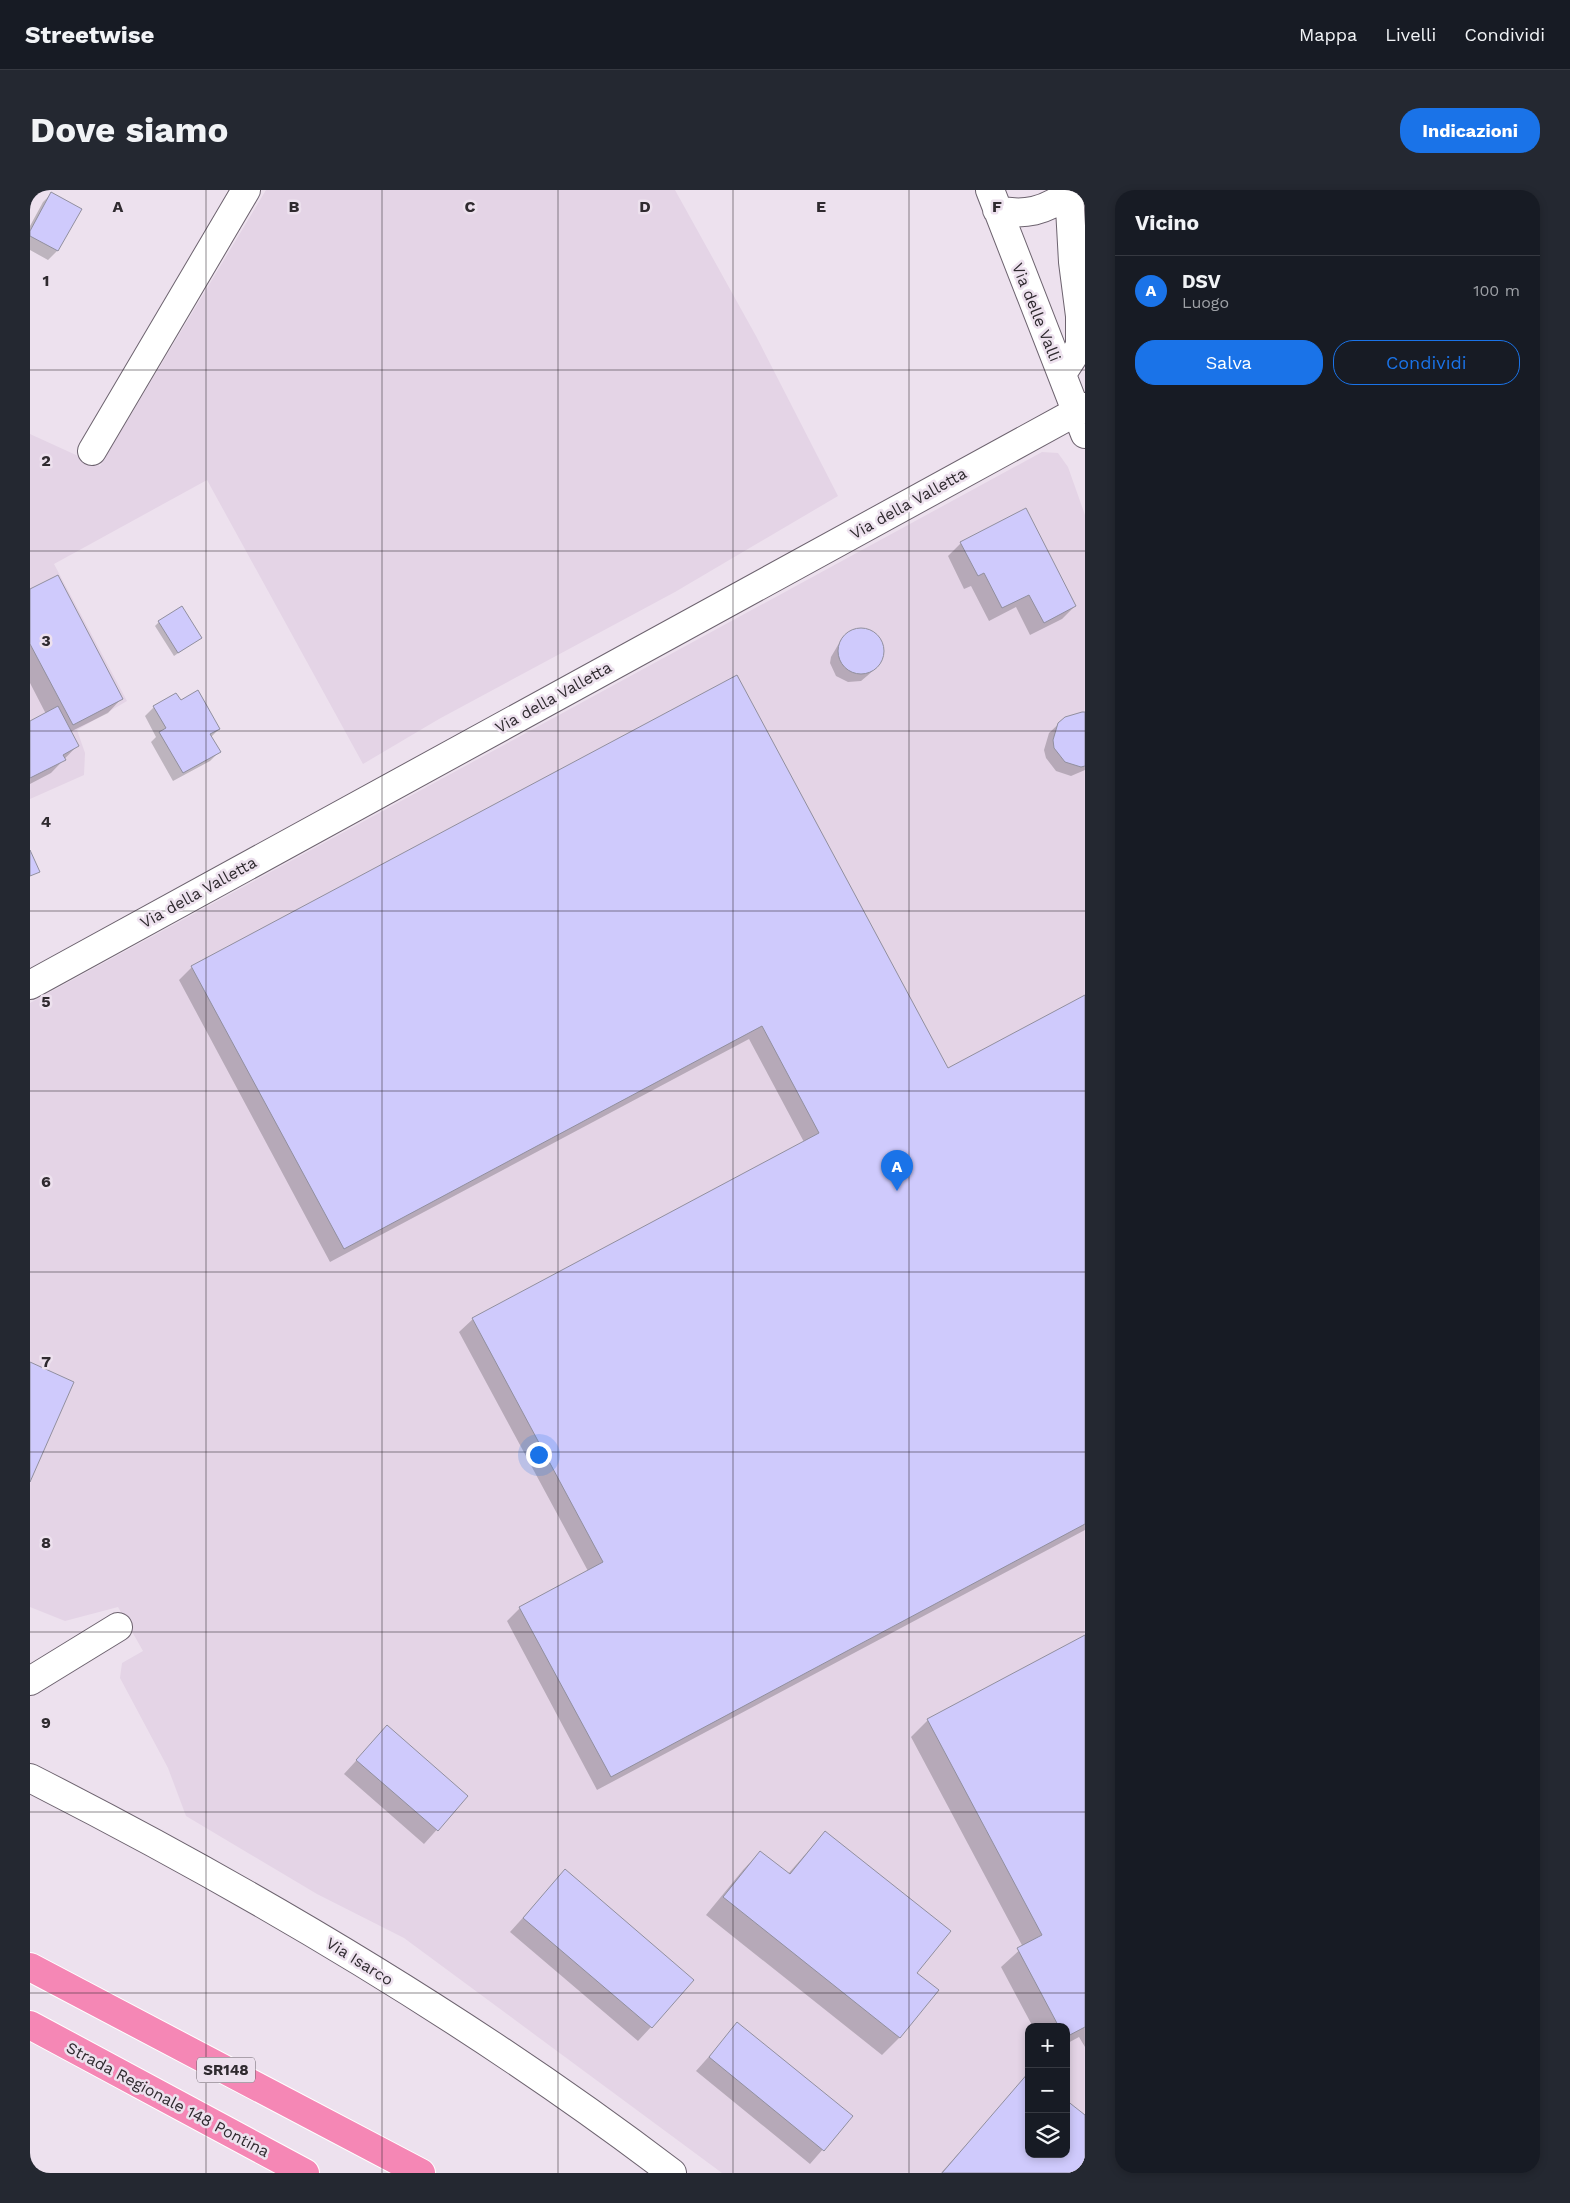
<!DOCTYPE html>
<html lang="it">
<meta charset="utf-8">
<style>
body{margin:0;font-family:"Work Sans",sans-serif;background:#242831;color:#f1f3f6}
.controls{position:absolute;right:15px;bottom:15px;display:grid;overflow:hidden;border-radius:10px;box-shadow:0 2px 8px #0003}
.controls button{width:45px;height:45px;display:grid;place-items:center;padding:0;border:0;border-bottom:1px solid #363941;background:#171b24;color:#f1f3f6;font:25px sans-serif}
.you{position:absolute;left:508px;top:1264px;width:18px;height:18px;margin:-12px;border:4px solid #fff;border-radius:50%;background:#1a73e8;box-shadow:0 0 0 8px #1a73e833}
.badge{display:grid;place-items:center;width:32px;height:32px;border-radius:50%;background:#1a73e8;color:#fff;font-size:16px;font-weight:700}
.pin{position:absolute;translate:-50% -41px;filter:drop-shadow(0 1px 2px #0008)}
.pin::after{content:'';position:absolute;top:26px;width:18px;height:15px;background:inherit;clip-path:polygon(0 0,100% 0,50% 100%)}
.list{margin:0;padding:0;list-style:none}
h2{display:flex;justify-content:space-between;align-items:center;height:65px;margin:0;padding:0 20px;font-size:21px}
h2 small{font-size:16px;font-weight:400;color:#9ea1a6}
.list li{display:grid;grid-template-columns:32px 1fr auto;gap:15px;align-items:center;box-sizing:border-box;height:70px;padding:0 20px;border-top:1px solid #363941}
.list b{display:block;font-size:19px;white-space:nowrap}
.list p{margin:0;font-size:16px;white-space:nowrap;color:#9ea1a6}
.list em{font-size:16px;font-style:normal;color:#9ea1a6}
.actions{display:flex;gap:10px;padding:15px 20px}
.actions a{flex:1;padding:11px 0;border:1px solid #1a73e8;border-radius:20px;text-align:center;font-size:18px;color:#1a73e8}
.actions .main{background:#1a73e8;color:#fff}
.icon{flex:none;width:28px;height:28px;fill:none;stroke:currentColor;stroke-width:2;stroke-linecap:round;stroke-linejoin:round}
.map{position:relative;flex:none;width:1055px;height:1983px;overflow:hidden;border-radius:20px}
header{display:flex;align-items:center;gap:30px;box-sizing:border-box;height:70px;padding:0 25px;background:#171b24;border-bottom:1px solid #363941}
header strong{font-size:24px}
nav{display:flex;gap:28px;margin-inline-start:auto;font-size:18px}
.intro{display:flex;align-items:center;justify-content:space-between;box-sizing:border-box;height:120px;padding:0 30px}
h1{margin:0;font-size:35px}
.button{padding:12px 22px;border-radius:20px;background:#1a73e8;color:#fff;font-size:18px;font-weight:700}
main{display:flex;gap:30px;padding:0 30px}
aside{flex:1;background:#171b24;border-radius:20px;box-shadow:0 2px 8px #0003}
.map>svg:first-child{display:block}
</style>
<header>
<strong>Streetwise</strong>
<nav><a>Mappa</a><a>Livelli</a><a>Condividi</a></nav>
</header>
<div class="intro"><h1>Dove siamo</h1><a class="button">Indicazioni</a></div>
<main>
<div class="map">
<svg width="1055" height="1983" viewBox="0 0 1055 1983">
<rect width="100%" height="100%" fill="#ede1ee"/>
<path fill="#e4d4e6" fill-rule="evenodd" d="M236,0h409l81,146 82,160 -163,96 -236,127 -76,45 -156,-284 -153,84 73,137 -50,29 8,23 -1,22 -54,24v-365l70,32z
M1012,262l16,1 10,14 17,48v1658h-363l-318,-235 -87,-44 -131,-78 -18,-48 -48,-90 2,-15 21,-12 -25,-44 -53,14 -35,-14v-604zM999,1837h37v127h-37z"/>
<path fill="#0003" d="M22,3l28,16 -23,42 -9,9 -18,-10v-24l13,-24z
M931,353l114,63 -13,13 -32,16 -14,-28 -27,14 -18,-35 -7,3 -16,-33z
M0,400l91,109 -13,14 -38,19 7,14 -26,27 -21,11v-62l16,-8 -16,-31z
M129,432l41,16 -26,18 -19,-30z
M823,441h15l11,9 4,14 -6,13 -10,9 -6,5 -13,1 -12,-6 -6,-13 1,-6 7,-12z
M707,487l211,393 137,-74v534l-488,260 -90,-169 13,-13 68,-37 -129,-239 14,-13 331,-177 -55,-103 -419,223 -151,-282 13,-13z
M150,512l39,27 -8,8 8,15 -9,9 -37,20 -22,-39 5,-5 -11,-21 9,-9z
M1055,524v56l-14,6 -15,-5 -10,-13 -2,-8 5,-17 16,-15z
M1055,1447v410l-6,-10 -13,7v-17h-33l-32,-60 22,-20 -112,-210 17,-17z
M357,1537l80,69 -43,48 -80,-70z
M795,1642l90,141 22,17 -38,48 -17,17 -176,-140 37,-45 17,-18 28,22z
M535,1681l86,156 -13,14 -128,-109z
M708,1834l113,93 -41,47 -114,-93z
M999,1884v80h37l19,-37v56h-144z"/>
<path fill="#cfcafc" stroke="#918f9e" d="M21,2l31,17 -24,42 -28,-15v-5z
M996,318l50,98 -32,17 -15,-28 -27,13 -18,-35 -6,3 -18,-34z
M28,385l65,124 -50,26 -43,-81v-55z
M152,416l20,32 -24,15 -20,-32z
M808 461a23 23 0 1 1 46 0a23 23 0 1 1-46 0Z
M707,485l211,393 137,-73v529l-474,253 -92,-170 84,-45 -131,-244 347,-185 -57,-107 -418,223 -153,-283z
M168,500l22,39 -10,5 11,18 -38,21 -24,-41 7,-4 -13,-22 23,-13 5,7z
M28,516l21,40 -16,9 3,5 -36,18v-57z
M1052,522h3v54l-4,1 -16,-5 -11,-14 -1,-8 5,-17 7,-6z
M0,660l10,22 -10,4z
M0,1172l44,20 -44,100z
M1055,1445v392l-19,10v-10h-7l-42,-79 25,-13 -115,-216z
M357,1535l81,71 -30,35 -82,-71z
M795,1641l126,100 -34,42 22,17 -39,48 -177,-141 37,-46 30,23z
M535,1679l129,111 -42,48 -129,-110z
M707,1832l116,94 -29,35 -115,-94z
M999,1882v82h37v-54l19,15v58h-143z"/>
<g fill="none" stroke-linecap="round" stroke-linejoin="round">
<defs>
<path id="minor" d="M960,0l95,244
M967,20c28,6 48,1 71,-16
M1032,184l18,-28v-30l-7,-54 -4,-72
M62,261l154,-261
M0,795l1055,-578
M0,1491l88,-54
M0,1588c224,114 441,242 642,395"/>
<path id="highway" d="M0,1777l391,206
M0,1835l275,148"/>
</defs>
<use href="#minor" stroke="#6d636f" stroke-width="30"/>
<use href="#highway" stroke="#fff" stroke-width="30"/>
<use href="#minor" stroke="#fff" stroke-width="28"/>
<use href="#highway" stroke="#f587b5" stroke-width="28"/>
</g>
<path fill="none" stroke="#2f2a2f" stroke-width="1" stroke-opacity="0.55" d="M176,0v1983M352,0v1983M528,0v1983M703,0v1983M879,0v1983M0,180h1055M0,361h1055M0,541h1055M0,721h1055M0,901h1055M0,1082h1055M0,1262h1055M0,1442h1055M0,1622h1055M0,1803h1055"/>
<g text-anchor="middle" stroke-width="5" stroke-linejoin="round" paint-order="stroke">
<rect fill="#ede1ee" stroke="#686168" stroke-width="1" x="167" y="1867.5" width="58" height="25" rx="4"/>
<g font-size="15" font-weight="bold" fill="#2f2a2f">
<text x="196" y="1885">SR148</text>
</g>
<g font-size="16" fill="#2f2a2f" stroke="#ede1ee">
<text transform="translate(1007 122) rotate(68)" y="6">Via delle Valli</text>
<text transform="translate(878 313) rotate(-29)" y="6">Via della Valletta</text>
<text transform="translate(523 507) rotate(-29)" y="6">Via della Valletta</text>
<text transform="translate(168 702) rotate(-29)" y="6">Via della Valletta</text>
<text transform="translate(330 1771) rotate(32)" y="6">Via Isarco</text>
<text transform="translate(138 1909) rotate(28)" y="6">Strada Regionale 148 Pontina</text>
</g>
</g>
<g font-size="16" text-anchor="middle" font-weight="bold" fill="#2f2a2f" stroke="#ede1ee" stroke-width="5" stroke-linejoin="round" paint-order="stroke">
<text x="88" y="22">A</text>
<text x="264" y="22">B</text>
<text x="440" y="22">C</text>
<text x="615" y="22">D</text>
<text x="791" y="22">E</text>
<text x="967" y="22">F</text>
<text x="16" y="96">1</text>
<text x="16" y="276">2</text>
<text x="16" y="456">3</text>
<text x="16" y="637">4</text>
<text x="16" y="817">5</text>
<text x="16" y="997">6</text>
<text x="16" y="1177">7</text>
<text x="16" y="1358">8</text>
<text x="16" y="1538">9</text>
</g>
</svg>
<div class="controls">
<button>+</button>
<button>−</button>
<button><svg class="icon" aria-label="layers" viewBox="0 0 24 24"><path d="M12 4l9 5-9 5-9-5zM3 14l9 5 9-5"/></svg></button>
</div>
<div class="you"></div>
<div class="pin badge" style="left:867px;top:1001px">A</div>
</div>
<aside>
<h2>Vicino<small></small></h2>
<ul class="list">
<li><span class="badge">A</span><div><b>DSV</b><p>Luogo</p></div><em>100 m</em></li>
</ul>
<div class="actions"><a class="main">Salva</a><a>Condividi</a></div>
</aside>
</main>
